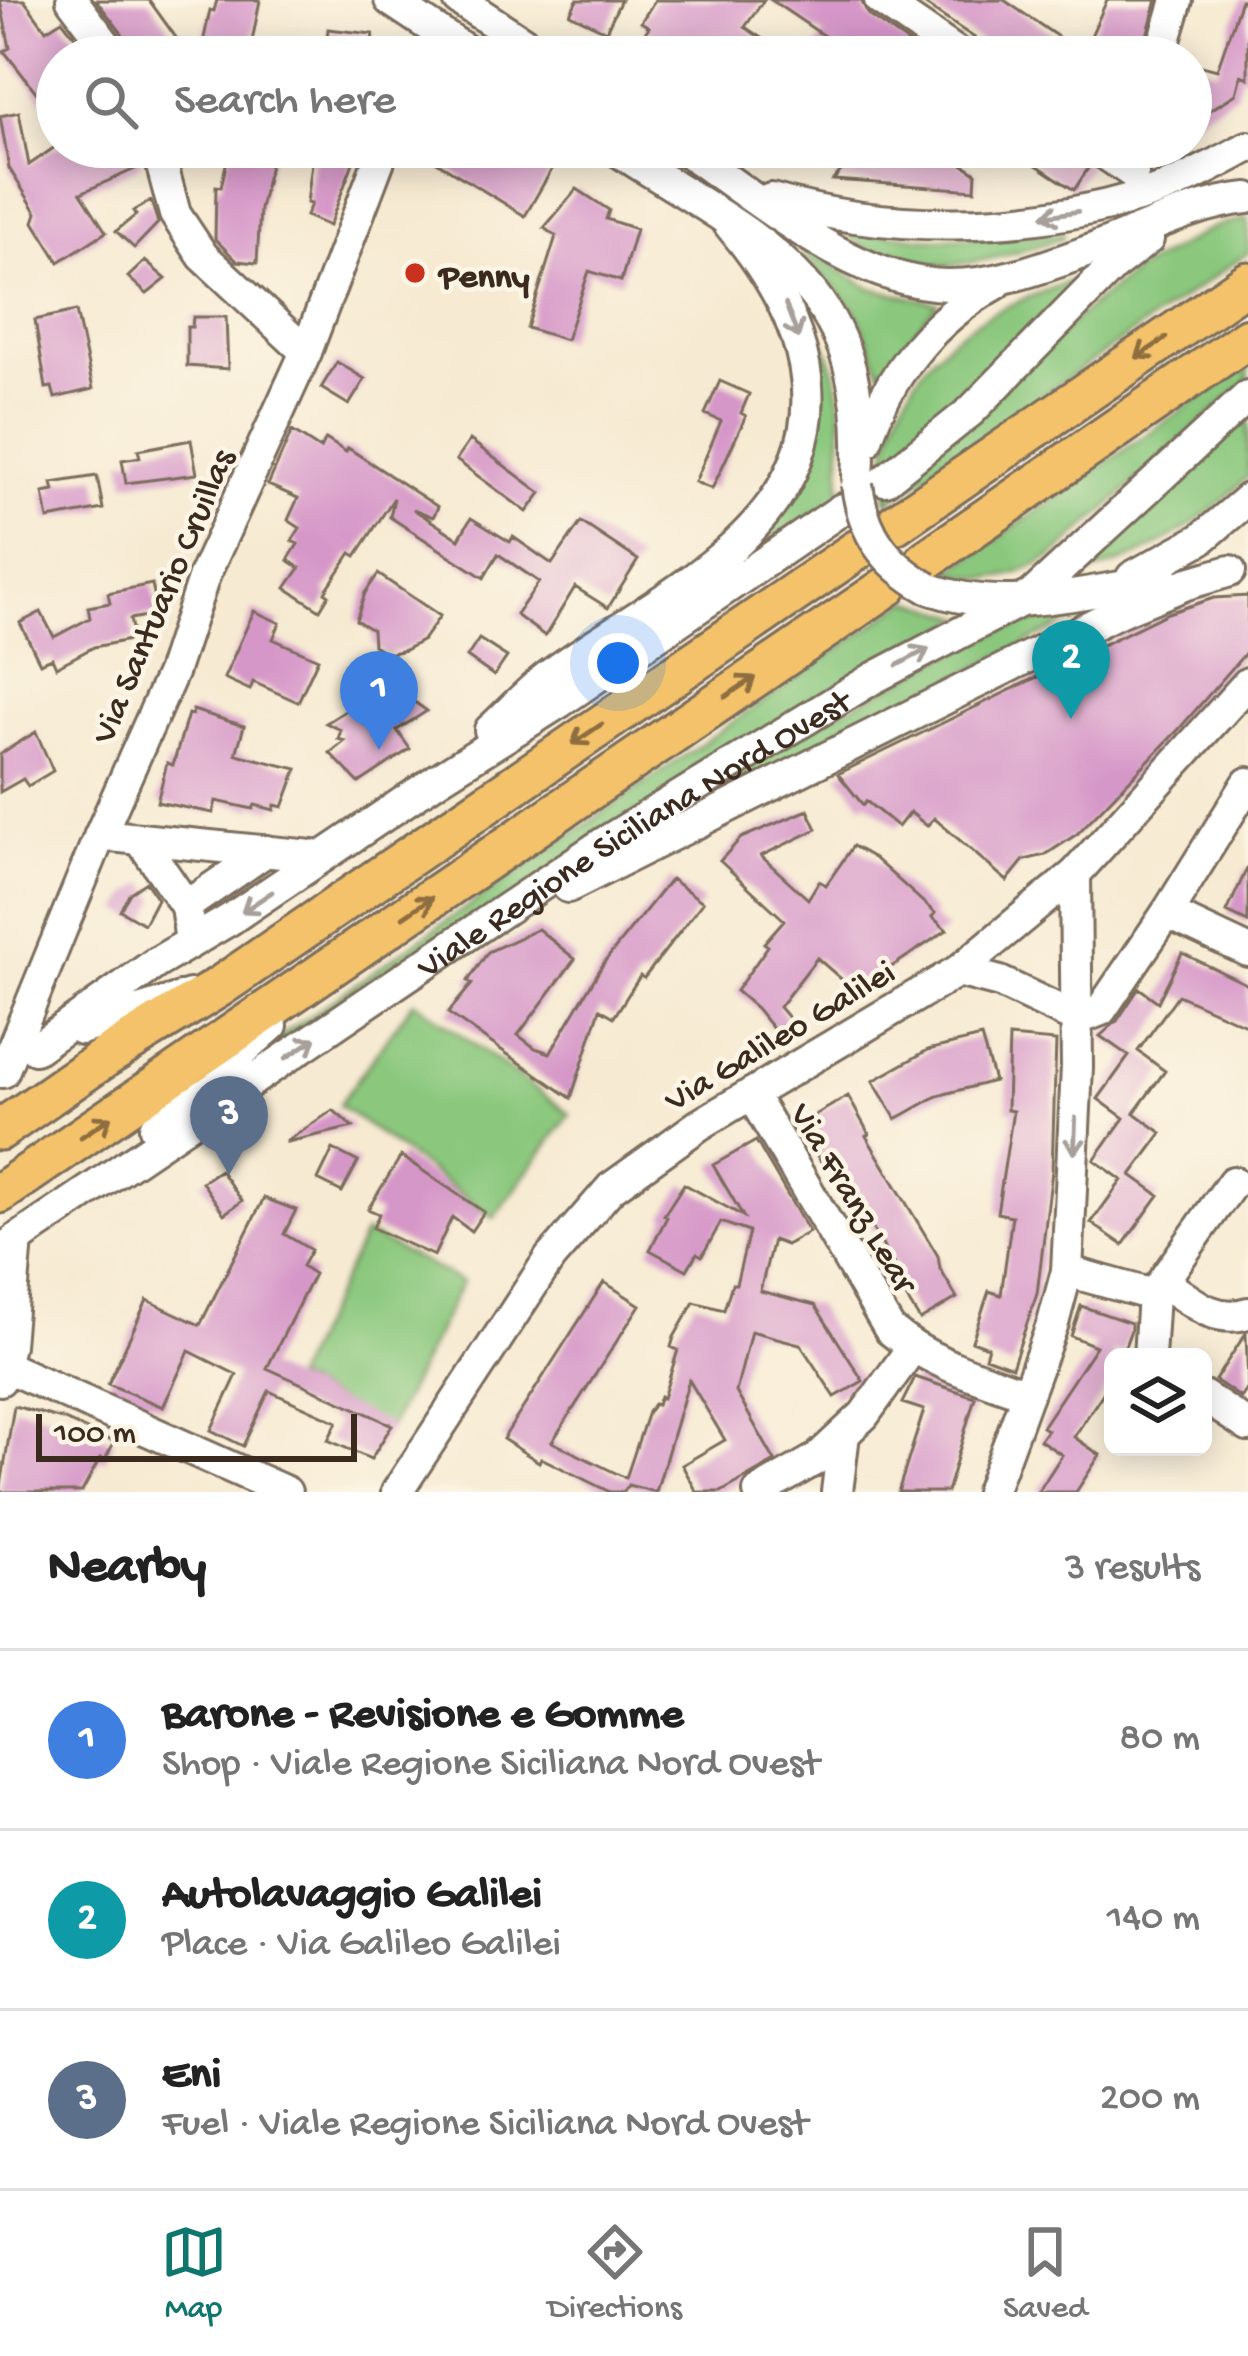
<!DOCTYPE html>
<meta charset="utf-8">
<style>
body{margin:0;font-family:"Gochi Hand",sans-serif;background:#f2f2f2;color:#222}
.controls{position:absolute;right:36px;bottom:36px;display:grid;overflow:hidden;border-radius:18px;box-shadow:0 6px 30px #0003}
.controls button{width:108px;height:108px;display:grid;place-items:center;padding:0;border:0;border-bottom:3px solid #e0e0e0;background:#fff;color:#222;font:60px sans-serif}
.scale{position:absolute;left:36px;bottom:30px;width:321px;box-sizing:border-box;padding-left:12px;border:6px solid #3b2a1e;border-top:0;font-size:33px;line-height:42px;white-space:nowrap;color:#3b2a1e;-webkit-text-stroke:9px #fcf5e5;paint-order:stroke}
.you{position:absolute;left:618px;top:663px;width:42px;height:42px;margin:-30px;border:9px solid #fff;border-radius:50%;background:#1a73e8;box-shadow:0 0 0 18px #1a73e833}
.badge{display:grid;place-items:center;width:78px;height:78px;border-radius:50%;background:#0f766e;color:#fff;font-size:39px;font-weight:700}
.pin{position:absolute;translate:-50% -99px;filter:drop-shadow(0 3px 6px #0008)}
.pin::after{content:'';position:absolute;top:63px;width:42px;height:36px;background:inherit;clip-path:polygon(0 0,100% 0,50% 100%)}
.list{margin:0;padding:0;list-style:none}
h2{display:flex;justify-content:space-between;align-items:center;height:156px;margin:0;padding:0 48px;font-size:51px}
h2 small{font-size:39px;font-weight:400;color:#767676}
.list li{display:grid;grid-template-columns:78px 1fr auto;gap:36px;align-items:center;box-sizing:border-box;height:180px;padding:0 48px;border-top:3px solid #e0e0e0}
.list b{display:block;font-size:45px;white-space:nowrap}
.list p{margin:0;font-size:39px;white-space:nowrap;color:#767676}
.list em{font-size:39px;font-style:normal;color:#767676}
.icon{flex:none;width:66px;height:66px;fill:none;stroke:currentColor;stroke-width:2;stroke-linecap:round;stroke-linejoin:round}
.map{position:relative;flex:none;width:1248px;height:1492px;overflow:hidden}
.search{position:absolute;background:#fff;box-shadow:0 6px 30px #0003;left:36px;right:36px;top:36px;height:132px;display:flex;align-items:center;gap:30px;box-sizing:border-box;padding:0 42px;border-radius:66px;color:#767676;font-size:45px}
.sheet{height:696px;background:#fff}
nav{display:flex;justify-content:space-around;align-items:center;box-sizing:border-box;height:168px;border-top:3px solid #e0e0e0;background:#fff;font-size:33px;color:#767676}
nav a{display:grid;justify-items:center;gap:6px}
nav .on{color:#0f766e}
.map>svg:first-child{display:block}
</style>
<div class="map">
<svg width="1248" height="1492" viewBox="0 0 1248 1492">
<rect width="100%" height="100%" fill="#fcf5e5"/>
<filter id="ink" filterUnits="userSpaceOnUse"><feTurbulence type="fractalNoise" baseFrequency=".00833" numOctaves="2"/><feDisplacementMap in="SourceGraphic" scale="24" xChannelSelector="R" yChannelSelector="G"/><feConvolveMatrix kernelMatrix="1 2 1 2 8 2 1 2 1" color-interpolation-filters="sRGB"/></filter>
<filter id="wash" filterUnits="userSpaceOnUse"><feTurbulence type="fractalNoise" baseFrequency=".004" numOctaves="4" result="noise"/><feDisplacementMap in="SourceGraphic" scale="48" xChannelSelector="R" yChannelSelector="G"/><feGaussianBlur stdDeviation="2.7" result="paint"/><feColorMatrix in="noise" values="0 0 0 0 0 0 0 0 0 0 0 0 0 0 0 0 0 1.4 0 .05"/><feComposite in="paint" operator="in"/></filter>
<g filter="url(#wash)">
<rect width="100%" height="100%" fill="#f6ead2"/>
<path fill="#8bc87e" stroke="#63794e" stroke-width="3" d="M1248,218v35l-360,249 -2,-10 207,-188 44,-34 75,-42z
M839,228l90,11 134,-5v4c-74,24 -159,51 -224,-10z
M791,240l79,48 68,15 -57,69 -24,-60z
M1070,282l5,6 -100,104 -91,75c21,-117 82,-149 186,-185z
M803,304c48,79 38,106 37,193l-140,91c110,-83 145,-148 103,-284z
M1248,364v16l-193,175c-35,22 -67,30 -106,17z
M1248,411v66c-45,44 -95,79 -156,95l-8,-6z
M909,600l55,17 -690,431 -16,4z
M1088,612l-464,233 187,-118 165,-86 48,-18z
M414,1001l156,113 -76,104 -155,-113z
M365,1233l97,49 -72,145 -97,-48z"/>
<g id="blocks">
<path fill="#d596c8" d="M0,0h24l22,30 16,-10 29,37h-34v62l-53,-68 6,-3z
M96,0h53l41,57h-56l-3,-12z
M217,0h43l-11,57h-49l10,-47 4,1z
M577,0h44l-15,31 -36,-17z
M655,0h109l-19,27 44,30h-144l-11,-8 15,-22 -8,-5z
M771,0h90l8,16 60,41h-120l15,-21z
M918,0h86l79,54 24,-54h50l-16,57h-138z
M1241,0h7v78l-7,-3 -5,19 -45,28v-38l4,-15 6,1 1,-4 15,4z
M328,29l45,5 -3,23h-45z
M19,112l10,53 26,-18h83l3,16 -6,6 -54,24 25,39 -47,30 -25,-40 3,-9 -28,-45 -9,-52z
M230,147h44l-14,62 -3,54 -20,-2 -22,-22 1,-53 5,1z
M314,147h45l-30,79 -23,-10 5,-12 -4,-1z
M412,147h132l15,10 -34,59z
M850,147h82l19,5 1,5 24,16 -1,17 -142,-10 16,-18z
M1034,147h42l2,9 11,11 -15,23 -48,-32z
M577,189l32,21 -3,9 30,10 -15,52 -32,-10 -23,69 -39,-12 29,-92 -12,-8z
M151,201l7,22 -24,25 -18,-17 20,-16 -3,-4z
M145,261l21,18 -19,15 -19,-17z
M76,311l17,78 -38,9 -3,-11 -6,1 -11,-68z
M193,317h33l2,52 -41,-3v-39h5z
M337,362l28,17 -16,26 -28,-17z
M720,381l29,13 -8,19 5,3 -34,73 -17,-7 26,-61 -16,-7z
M292,431l28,18 6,-10 20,13 2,-4 90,59 -5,10 -20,-8 46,30 12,-21 39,24 3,-5 39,27 29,-42 57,38 -30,48 -33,-21 -30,49 -29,-21 23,-33 -41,-28 -14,24 -94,-61 4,-19 -38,58 -5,-3 -26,39 4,3 -9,15 -34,-22 14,-20 -12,-8 10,-16 -6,-3 8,-13 -12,-8 10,-22 -30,-13z
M191,440l6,34 -71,9 -4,-23 18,-3 -2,-7z
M470,440l71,53 -14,19 -71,-52z
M97,476l6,33 -55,10 -5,-26 11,-2 -2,-8z
M378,574l62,42 -17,24 -18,10 -18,4 -14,-9 -1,-15 -16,-10 9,-27z
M152,584l6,30 -28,5 4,20 -40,8 -38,20 -4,-9 -12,5 -20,-40 21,-11 13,25 36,-19 -2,-11 22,-4 -2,-10z
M1248,596v54l-69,79 -102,105 -32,21 -21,5 -17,21 -73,-63 -7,8 -17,-14 -12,15 -32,-26 -3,4 -25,-31 330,-161 46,-15z
M254,611l26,12 -7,16 45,20 -20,43 -45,-20 -3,8 -26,-12z
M479,639l28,18 -13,19 -27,-19z
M389,684l38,27 -30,19 13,19 -51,34 -29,-30 15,-12 -7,-2 3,-9 -15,-7z
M193,710l51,16 -8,28 61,15 -14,38 -8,-2 -1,5 -19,-5 -2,4 -37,-8 -3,12 -56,-11 10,-39 6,2 15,-51 4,1z
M36,732l17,39 -25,15 -5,-7 -23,13v-38z
M808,810l9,19 -56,27 47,43 11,-18 7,4 27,-39 21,12 61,55 -3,4 15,13 -92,61 -38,-33 -38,49 16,19 -16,10 -23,-28 -20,-17 32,-45 -4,-3 20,-23 -64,-59 21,-23z
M1248,866v56l-21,-10z
M671,879l32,23 -59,76 -4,-2 -26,41 -14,-8 -29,89 -123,-85 24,-29 -4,-3 20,-29 50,-23 37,30 -57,76 17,13 15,5 55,-92z
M146,882l11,17 -13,25 -24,-14 10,-17z
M1182,953l66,32v41l-70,-31 -40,56 27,20 -31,42 28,20 -31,42 28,20 -36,50 -32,-22 31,-43 -28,-20 30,-42 -26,-19 31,-43 -29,-20 17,-15 22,-33 19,14z
M981,1037l13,44 -57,15 -41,23 -23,-38 55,-31z
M1009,1037l47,4 -4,130 -15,123 -25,73 -27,-10 3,-10 -16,-6 17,-50 12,4 11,-79 -15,-3 16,-102 -6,-1z
M848,1096l21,38 -3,2 72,120 2,13 17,29 -37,22 -26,-42 6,-4 -62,-102 -9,-15 -8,5 -23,-37z
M333,1110l20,17 -66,15v-1z
M756,1141l53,91 -23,13 -13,-5 -13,51 55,14 48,76 -28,16 -35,-53 -49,-13 -15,61 39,69 -54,31h-24l-15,-27 43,-25 -36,-60 -33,112 -28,-7 -4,7h-14l-69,-34 -2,4 -36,-23 101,-157 36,23 -88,137 74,36 22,-66 6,-8 3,1 3,-9 3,2 15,-48 -7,-3 3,-10 20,-35 30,8 8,-26h4l13,-52 -28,-10 -19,34 -5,-3 -10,17 -37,-20 17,-33 -3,-2 20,-31 59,32 -30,-51z
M333,1149l25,13 -16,30 -24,-12z
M401,1156l83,56 -13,19 -19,-14 -18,39 -61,-28 6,-14 -11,-5z
M220,1170l22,31 -18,13 -22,-32z
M264,1198l32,12 -12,24 27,16 -9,16 12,8 -47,94 125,57 -21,34 -43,-19 9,-18 -68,-31 -26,55 -32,-16 26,-55 -48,-24 -26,56 -55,-23 39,-84 53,25z
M1081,1306l50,17v7l-9,24 -9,-3v27l-39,59 26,18 -24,37h-38l24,-37 -22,-15 7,-10 -5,-3 54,-81 -25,-10z
M1246,1333l2,55 -7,10 -26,-18z
M915,1377l60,20 -28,95h-49l26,-82 -22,-7z
M14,1406l48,13 52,23 -9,18 -5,-2 -18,34h-82z"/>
</g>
</g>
<g filter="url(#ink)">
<use href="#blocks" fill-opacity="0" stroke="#7c6d5d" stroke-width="3"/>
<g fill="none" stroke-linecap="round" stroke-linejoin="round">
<defs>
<g id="minor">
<path d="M72,0l43,57"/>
<path d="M390,0l86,57"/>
<path d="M459,0l87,57"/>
<path d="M880,0l83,57"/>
<path d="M1160,57l17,-57"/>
<path d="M157,147l18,67 28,42 103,96"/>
<path d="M612,147c145,95 260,131 246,330"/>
<path d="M681,147c76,51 173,137 267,138 49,0 96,-18 143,-35 50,-18 103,-47 157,-52"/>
<path d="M1095,147l38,26"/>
<path d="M771,199c117,34 251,32 367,-2 39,-11 74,-31 110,-50"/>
<path d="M866,442c22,-68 67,-123 130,-158"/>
<path d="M885,480l86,-69 142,-145 35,-27"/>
<path d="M1132,577l69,-38 47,-40"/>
<path d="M928,588c77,29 159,2 237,-8"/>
<path d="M490,730c20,-18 39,-40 61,-56 62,-45 132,-80 188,-133 108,-102 76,-215 -10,-317"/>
<path d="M100,835l222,22"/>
<path d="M140,839l46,67"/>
<path d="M568,887l552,-276 66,-27 44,-13"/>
<path d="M1167,913l81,38"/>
<path d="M191,942l-5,-36 80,-55"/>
<path d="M958,971l42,11 78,37"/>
<path d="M1078,1019l23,-9 66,-97 81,-130"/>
<path d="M81,1029l109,-34"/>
<path d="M35,1049l121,-86 73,-43 209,-141 122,-77 282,-193"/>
<path d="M3,1072l97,-237 72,-162 32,-97 102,-224 78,-205"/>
<path d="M751,1094l139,236c40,33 89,47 137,64"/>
<path d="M155,1128l117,-103"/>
<path id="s1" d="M0,1251l605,-409 267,-163 160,-84 216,-199"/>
<path d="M1067,1271l86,24 -4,62"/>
<path d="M1163,1282c27,18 51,42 85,31"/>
<path d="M1153,1295l80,-113"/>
<path d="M0,1364l286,128"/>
<path d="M0,1380l8,-35 9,-106"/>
<path d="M1203,1396l45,30"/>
<path d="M397,1492l153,-234 61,-70 88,-63 259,-154 117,-97 173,-191"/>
<path d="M759,1492l59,-34 46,-43 48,-67"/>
<path d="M837,1492l7,-58"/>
<path d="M991,1492l62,-169 14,-52 10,-204 -2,-193"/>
</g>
<path id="major" d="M895,524l353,-242
M926,560l322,-222
M0,1130l107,-74 112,-69 638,-437
M0,1193l888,-607"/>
</defs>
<use href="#minor" stroke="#7c6d5d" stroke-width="36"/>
<use href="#major" stroke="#7c6d5d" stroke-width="45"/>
<use href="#minor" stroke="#fff" stroke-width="30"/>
<use href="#major" stroke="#f3c26a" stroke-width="39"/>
<defs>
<path id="minor-bridge" d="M857,484c6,49 28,80 71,104"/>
</defs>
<use href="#minor-bridge" stroke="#7c6d5d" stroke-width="36" stroke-linecap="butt"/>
<use href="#minor-bridge" stroke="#fff" stroke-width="30"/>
</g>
<defs><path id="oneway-shaft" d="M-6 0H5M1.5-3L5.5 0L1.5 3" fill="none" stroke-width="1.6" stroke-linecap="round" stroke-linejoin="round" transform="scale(3)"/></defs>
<g stroke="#a79f9a">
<use href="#oneway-shaft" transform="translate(1060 214) rotate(172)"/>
<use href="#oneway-shaft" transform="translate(792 321) rotate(69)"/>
<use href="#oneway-shaft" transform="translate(913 657) rotate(-28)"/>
<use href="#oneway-shaft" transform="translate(257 902) rotate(146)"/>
<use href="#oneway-shaft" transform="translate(301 1048) rotate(-34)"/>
<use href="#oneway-shaft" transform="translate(1075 1136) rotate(92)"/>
</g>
<g stroke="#8e6e40">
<use href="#oneway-shaft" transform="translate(1151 348) rotate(146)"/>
<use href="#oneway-shaft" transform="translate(740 687) rotate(-34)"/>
<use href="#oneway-shaft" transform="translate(587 734) rotate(146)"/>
<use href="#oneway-shaft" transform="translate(418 907) rotate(-34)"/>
<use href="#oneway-shaft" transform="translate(96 1127) rotate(-34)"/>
</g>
</g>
<circle fill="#c8321e" stroke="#fcf5e5" stroke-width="4.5" cx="415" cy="273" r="12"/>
<g text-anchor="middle" stroke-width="9" stroke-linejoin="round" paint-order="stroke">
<g font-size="36" font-weight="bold" fill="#3b2a1e" stroke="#fcf5e5" text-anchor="start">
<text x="439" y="286">Penny</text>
</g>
<g font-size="36" fill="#3b2a1e" stroke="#fcf5e5">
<text transform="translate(160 595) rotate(-67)" y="13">Via Santuario Cruillas</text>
<text dy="13" stroke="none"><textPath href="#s1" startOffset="759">Viale Regione Siciliana Nord Ovest</textPath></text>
<text transform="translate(778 1033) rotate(-31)" y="13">Via Galileo Galilei</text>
<text transform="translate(856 1196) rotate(59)" y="13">Via Franz Lear</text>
</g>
</g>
</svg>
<div class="controls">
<button><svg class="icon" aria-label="layers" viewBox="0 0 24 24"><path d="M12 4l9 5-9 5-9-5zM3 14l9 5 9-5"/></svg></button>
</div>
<div class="scale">100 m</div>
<div class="you"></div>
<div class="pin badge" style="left:379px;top:750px;background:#3f7fe0">1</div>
<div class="pin badge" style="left:1071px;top:719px;background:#0f9aa8">2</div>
<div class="pin badge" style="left:229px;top:1175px;background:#5c6f8a">3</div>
<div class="search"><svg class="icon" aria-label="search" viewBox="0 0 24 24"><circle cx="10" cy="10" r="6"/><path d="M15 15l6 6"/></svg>Search here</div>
</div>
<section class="sheet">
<h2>Nearby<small>3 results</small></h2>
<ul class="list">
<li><span class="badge" style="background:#3f7fe0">1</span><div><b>Barone - Revisione e Gomme</b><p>Shop · Viale Regione Siciliana Nord Ovest</p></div><em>80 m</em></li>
<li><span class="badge" style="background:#0f9aa8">2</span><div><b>Autolavaggio Galilei</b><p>Place · Via Galileo Galilei</p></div><em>140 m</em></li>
<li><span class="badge" style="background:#5c6f8a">3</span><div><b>Eni</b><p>Fuel · Viale Regione Siciliana Nord Ovest</p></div><em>200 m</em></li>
</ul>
</section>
<nav>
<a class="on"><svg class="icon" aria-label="map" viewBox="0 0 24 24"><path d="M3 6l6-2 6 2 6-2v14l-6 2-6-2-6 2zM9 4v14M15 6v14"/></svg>Map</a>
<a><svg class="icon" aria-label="directions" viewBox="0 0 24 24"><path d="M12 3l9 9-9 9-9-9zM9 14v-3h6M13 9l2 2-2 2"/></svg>Directions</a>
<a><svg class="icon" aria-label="saved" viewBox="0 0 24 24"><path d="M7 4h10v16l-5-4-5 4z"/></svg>Saved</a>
</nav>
